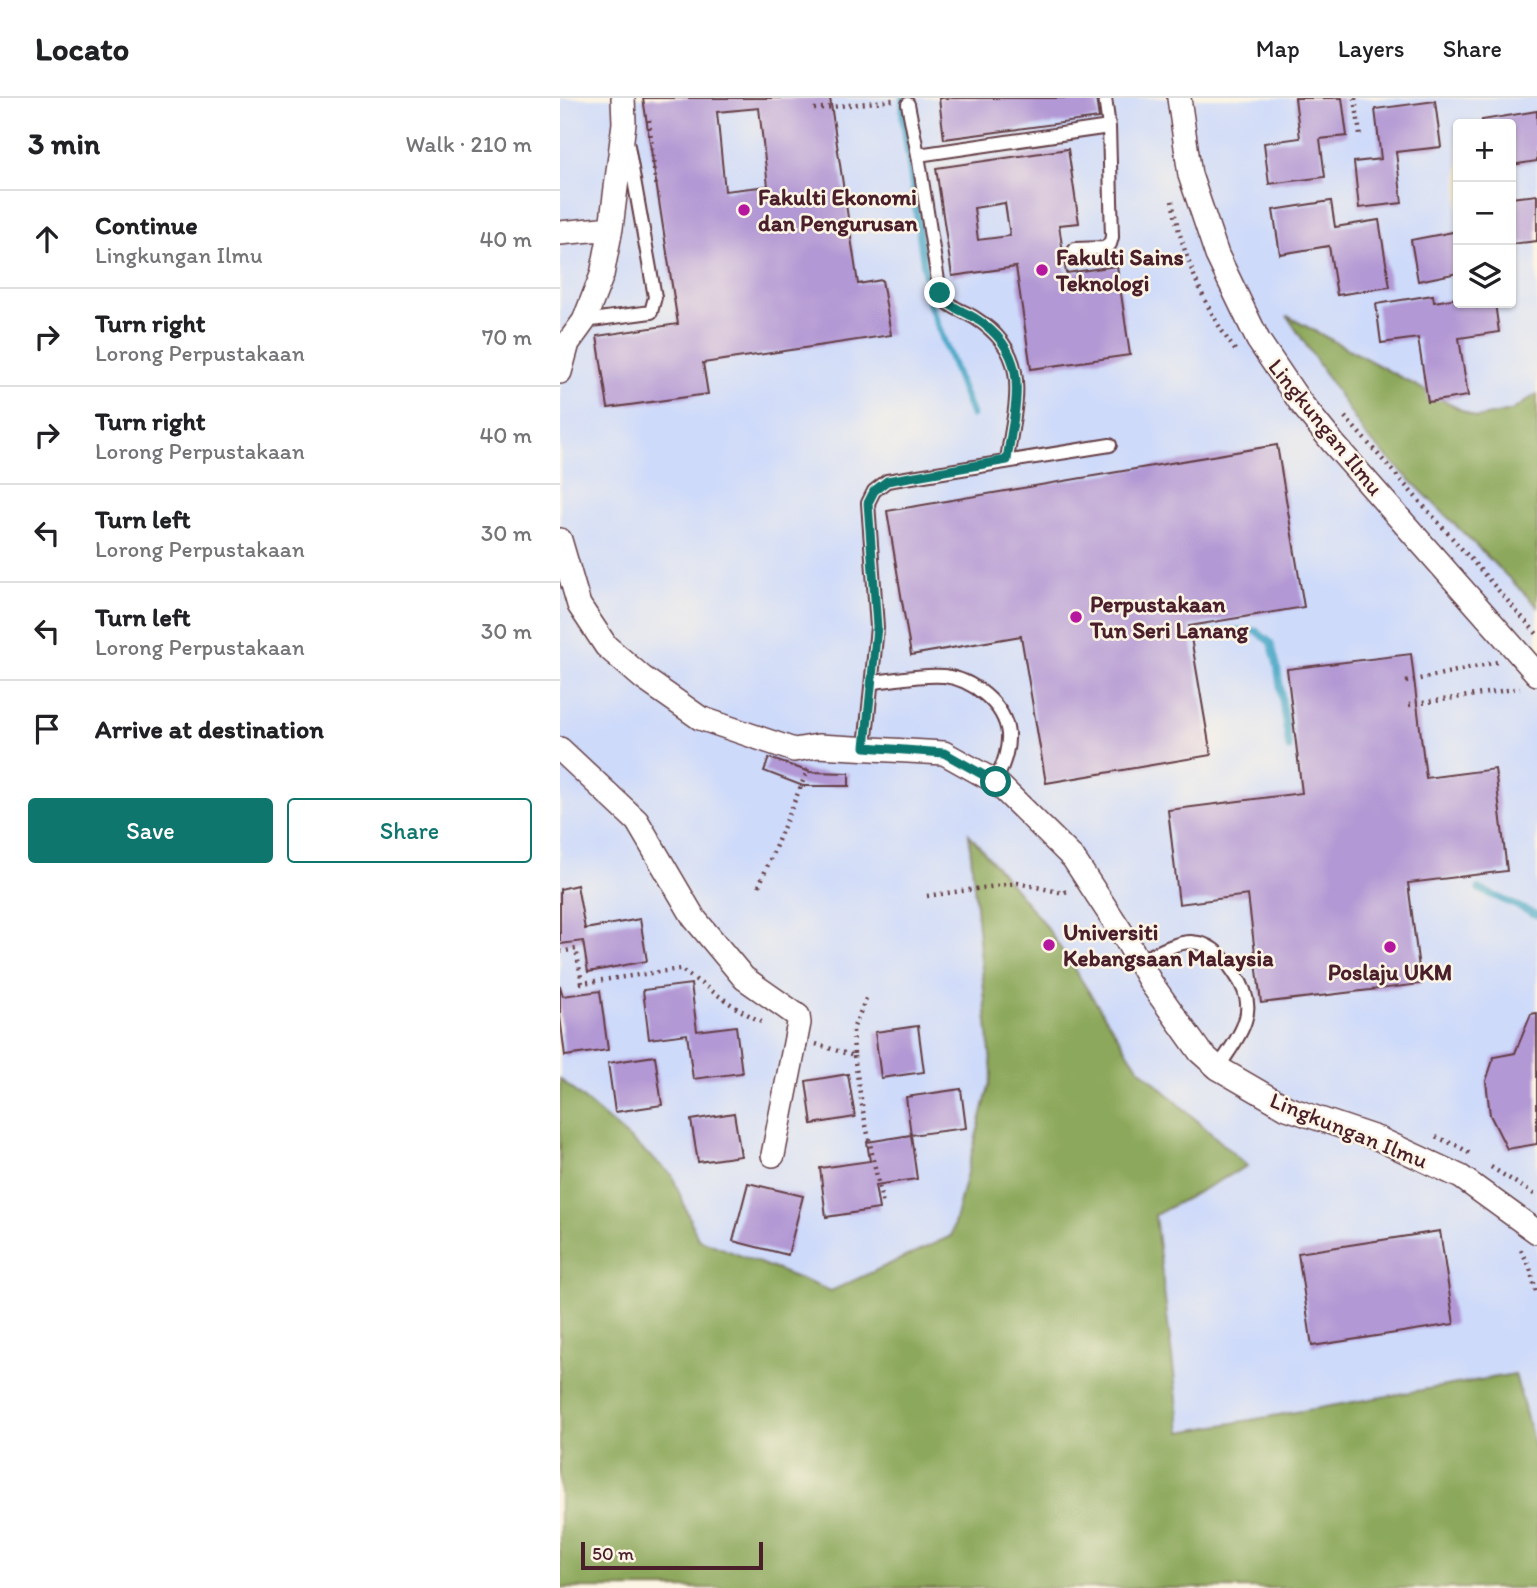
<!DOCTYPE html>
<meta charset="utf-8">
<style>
body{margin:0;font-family:Itim,sans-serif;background:#f6f6f6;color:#202124}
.controls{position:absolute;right:21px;top:21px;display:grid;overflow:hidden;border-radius:7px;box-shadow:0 2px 5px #0004}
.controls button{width:63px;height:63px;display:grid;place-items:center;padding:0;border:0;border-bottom:2px solid #e0e0e0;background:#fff;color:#202124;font:35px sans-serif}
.scale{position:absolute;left:21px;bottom:18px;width:182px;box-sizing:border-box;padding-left:7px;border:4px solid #4a1f2b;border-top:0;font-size:19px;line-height:24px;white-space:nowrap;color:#4a1f2b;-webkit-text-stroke:5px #fcf5e5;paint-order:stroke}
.stop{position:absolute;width:21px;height:21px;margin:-16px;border:5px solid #0f766e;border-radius:50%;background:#fff}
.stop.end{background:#0f766e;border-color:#fff;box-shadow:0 2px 7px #0008}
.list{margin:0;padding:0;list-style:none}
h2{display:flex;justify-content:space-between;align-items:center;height:91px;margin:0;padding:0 28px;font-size:30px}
h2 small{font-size:23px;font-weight:400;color:#757577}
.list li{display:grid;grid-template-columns:46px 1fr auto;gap:21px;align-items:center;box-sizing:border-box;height:98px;padding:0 28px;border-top:2px solid #e0e0e0}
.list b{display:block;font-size:26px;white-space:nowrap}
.list p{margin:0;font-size:23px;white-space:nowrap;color:#757577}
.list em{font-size:23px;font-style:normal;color:#757577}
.actions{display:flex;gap:14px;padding:21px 28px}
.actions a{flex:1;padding:16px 0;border:2px solid #0f766e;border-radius:7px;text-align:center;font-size:24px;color:#0f766e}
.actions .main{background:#0f766e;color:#fff}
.icon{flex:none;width:38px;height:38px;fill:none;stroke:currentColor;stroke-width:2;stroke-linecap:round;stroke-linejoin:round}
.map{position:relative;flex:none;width:977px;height:1490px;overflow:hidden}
header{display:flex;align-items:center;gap:42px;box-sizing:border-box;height:98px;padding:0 35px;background:#fff;border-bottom:2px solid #e0e0e0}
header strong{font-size:33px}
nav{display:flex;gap:38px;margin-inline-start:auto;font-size:24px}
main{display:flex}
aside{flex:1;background:#fff}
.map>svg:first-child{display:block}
</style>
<header>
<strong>Locato</strong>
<nav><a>Map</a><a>Layers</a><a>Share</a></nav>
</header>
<main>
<aside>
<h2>3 min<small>Walk · 210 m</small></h2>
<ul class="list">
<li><svg class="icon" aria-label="ahead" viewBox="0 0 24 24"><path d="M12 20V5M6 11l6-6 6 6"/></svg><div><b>Continue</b><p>Lingkungan Ilmu</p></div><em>40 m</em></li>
<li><svg class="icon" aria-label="right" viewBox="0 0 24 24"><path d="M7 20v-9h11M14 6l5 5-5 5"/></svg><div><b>Turn right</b><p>Lorong Perpustakaan</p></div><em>70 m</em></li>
<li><svg class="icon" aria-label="right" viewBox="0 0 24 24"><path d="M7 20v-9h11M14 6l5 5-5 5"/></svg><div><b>Turn right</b><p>Lorong Perpustakaan</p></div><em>40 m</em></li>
<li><svg class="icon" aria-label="left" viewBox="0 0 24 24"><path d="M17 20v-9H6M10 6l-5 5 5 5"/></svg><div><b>Turn left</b><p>Lorong Perpustakaan</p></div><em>30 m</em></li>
<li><svg class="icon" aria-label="left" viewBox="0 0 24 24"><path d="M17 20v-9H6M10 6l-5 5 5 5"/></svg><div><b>Turn left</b><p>Lorong Perpustakaan</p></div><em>30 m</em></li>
<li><svg class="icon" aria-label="arrive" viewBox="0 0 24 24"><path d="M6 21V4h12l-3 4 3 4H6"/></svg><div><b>Arrive at destination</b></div></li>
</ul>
<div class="actions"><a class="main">Save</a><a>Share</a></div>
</aside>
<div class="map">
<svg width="977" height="1490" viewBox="0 0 977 1490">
<rect width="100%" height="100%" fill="#fcf5e5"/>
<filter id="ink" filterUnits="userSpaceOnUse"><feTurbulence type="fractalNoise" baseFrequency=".0143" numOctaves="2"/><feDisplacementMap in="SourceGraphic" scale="14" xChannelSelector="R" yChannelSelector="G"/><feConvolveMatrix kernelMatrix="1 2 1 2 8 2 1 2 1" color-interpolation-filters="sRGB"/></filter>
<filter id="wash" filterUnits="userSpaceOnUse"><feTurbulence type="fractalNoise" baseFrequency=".00686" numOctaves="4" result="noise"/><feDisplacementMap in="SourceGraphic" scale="28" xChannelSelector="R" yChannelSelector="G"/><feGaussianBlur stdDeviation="1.57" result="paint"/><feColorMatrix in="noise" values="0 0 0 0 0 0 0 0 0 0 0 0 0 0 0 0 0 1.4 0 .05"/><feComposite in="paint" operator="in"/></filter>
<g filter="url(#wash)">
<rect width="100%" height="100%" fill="#f3ead0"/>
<path fill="#cedafa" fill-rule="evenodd" d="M0,0h977v1490h-977zM898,26h53v179h-53z"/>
<path fill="#8ca85b" stroke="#6b6443" stroke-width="2" d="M727,218l189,102 35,-7 26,-17v212l-171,-170z
M409,736l77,92 92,141 109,99 -92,49 26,217 334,-58 22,82v132h-977v-509l112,96 26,64 133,52 120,-55 41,-162z"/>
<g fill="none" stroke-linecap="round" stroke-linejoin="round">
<path stroke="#49a7c8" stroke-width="7" d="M343,0v20l26,184 43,113
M641,538l35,-5h20l15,12 6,22 12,83
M919,791l58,26"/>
</g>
<g id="blocks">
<path fill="#b298d4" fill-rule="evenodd" d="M83,0h187l28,186 24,-4 9,55 -188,28 5,31 -100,14 -11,-72 81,-12zM199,10l9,78 -43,5 -8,-79z
M379,0h157l3,20 -155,21z
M735,0h47l5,38 -27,3 5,38 -56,7 -5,-41 36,-5z
M875,3l6,46 -45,5 6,51 -43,5 -5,-46 27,-3 -6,-50z
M977,13v50l-26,4v-41h-29v-4z
M508,51l11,74 -20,2 7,48 51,-7 13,89 -99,14 -15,-102 -64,9 -16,-108zM445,105l5,33 -32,4 -4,-32z
M977,97v46l-26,3v-46z
M771,103l4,26 44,-7 11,67 -53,8 -8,-49 -49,8 -7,-44z
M898,133v42l-40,8 -7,-41z
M873,197l1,7 24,-4v5h37l4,29 -40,6 9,58 -40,6 -10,-64 -37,5 -5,-39z
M717,347l27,162 -115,19 22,129 -165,28 -25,-147 -110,19 -24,-144z
M851,556l15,124 69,-9 12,102 -99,12 13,101 -160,19 -13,-108 -69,9 -11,-94 134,-17 -15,-124z
M209,660l41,14 39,1v13h-46l-39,-15z
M17,787l8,44 55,-10 7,42 -59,11 -5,-31 -23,3v-55z
M131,886l6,47 39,-5 6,47 -49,6 -6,-45 -38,5 -6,-49z
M0,888l3,10 37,-5 8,59 -43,6 -5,-40z
M977,915v131l-30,5 -17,-34 -4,-34 8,-24 21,-4 16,-39z
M358,928l6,46 -43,6 -6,-46z
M95,958l7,49 -47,7 -7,-49z
M288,976l7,43 -43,7 -6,-43z
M401,991l5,39 -55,7 -5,-38z
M174,1015l7,43 -43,6 -7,-42z
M351,1037l6,44 -42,6 4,24 -53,8 -6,-49 50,-7 -3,-19z
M188,1085l55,13 -15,59 -55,-14z
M880,1133l14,93 -142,22 -14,-93z"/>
</g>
</g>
<g filter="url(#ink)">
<use href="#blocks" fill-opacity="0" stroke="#633d44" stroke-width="2"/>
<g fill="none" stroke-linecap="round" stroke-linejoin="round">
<defs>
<path id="service" d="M348,6l10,51
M515,151l29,-1 6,-4 2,-7 -3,-110 -4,-29
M24,223l67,-9 4,-15 -27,-151
M447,362c8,-57 27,-105 -32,-142 -13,-8 -28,-11 -35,-25l-22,-138 191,-28
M312,584c23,-2 49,-8 72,-6 28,3 61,28 64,58 1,18 -6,32 -12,48
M305,649l12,-120 -9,-124 6,-12 13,-10 223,-36
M578,864c44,-22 66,-35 97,12 10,14 16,30 10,47 -5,17 -18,32 -27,47"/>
<path id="minor" d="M619,0l11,77 27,80 41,85 42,62 33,41 204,231
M0,135l51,-5
M0,274l8,-29 16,-22 18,-46 9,-47 13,-105 -1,-25
M0,442l19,65 27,41 37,32 57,40 94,32 24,-4 126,7 52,29 77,76 51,78 27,47 49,69 18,16 69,40 92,31 82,38 76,55
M0,651l77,72 57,97 50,60 54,38 1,7 -26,132"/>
</defs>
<use href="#service" stroke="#633d44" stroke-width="16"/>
<use href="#minor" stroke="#633d44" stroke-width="26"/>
<path stroke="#633d44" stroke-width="4.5" stroke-dasharray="2 5" stroke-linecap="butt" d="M795,0l5,37
M254,11l79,-9
M89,22l7,68
M612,103c10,52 32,107 63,149
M785,319l192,217
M846,584l91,-20
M849,607l111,-17
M199,788l49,-117
M367,798l91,-13 45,10 4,-2
M0,854l16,-3 6,34 98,-14 58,40 27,15
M256,946l38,12 -1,-27 15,-35
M294,958l9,55 20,94
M876,1039l22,9 11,7
M931,1069l46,29
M961,1152l8,15 8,30"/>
<use href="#service" stroke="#fff" stroke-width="12"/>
<use href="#minor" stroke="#fff" stroke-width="23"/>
</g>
</g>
<g fill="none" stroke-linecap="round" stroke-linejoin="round" filter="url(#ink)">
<path stroke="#0f766e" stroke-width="9" d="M380,195c7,14 22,17 35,25 59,37 40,85 32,142l-120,21 -13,10 -6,12 9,124 -12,120 79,6 52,29"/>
</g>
<g fill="#b5179e" stroke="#fcf5e5" stroke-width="2.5">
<circle cx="184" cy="112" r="7"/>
<circle cx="482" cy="172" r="7"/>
<circle cx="516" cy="519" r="7"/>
<circle cx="489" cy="847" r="7"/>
<circle cx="830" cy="849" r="7"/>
</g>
<g text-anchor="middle" stroke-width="5" stroke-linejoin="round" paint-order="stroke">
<g font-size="23" font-weight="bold" fill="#4a1f2b" stroke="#fcf5e5" text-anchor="start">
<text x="198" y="107">Fakulti Ekonomi<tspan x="198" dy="26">dan Pengurusan</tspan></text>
<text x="496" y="167">Fakulti Sains<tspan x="496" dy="26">Teknologi</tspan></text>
<text x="530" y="514">Perpustakaan<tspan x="530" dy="26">Tun Seri Lanang</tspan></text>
<text x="503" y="842">Universiti<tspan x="503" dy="26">Kebangsaan Malaysia</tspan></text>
<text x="830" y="882" text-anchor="middle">Poslaju UKM</text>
</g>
<g font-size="23" fill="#4a1f2b" stroke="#fcf5e5">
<text transform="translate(766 329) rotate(51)" y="8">Lingkungan Ilmu</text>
<text transform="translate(789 1032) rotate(22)" y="8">Lingkungan Ilmu</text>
</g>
</g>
</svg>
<div class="controls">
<button>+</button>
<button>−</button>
<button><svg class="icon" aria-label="layers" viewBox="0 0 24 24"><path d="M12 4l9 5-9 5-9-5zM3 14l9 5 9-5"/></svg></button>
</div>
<div class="scale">50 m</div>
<div class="stop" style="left:436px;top:684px"></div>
<div class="stop end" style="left:380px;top:195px"></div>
</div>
</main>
